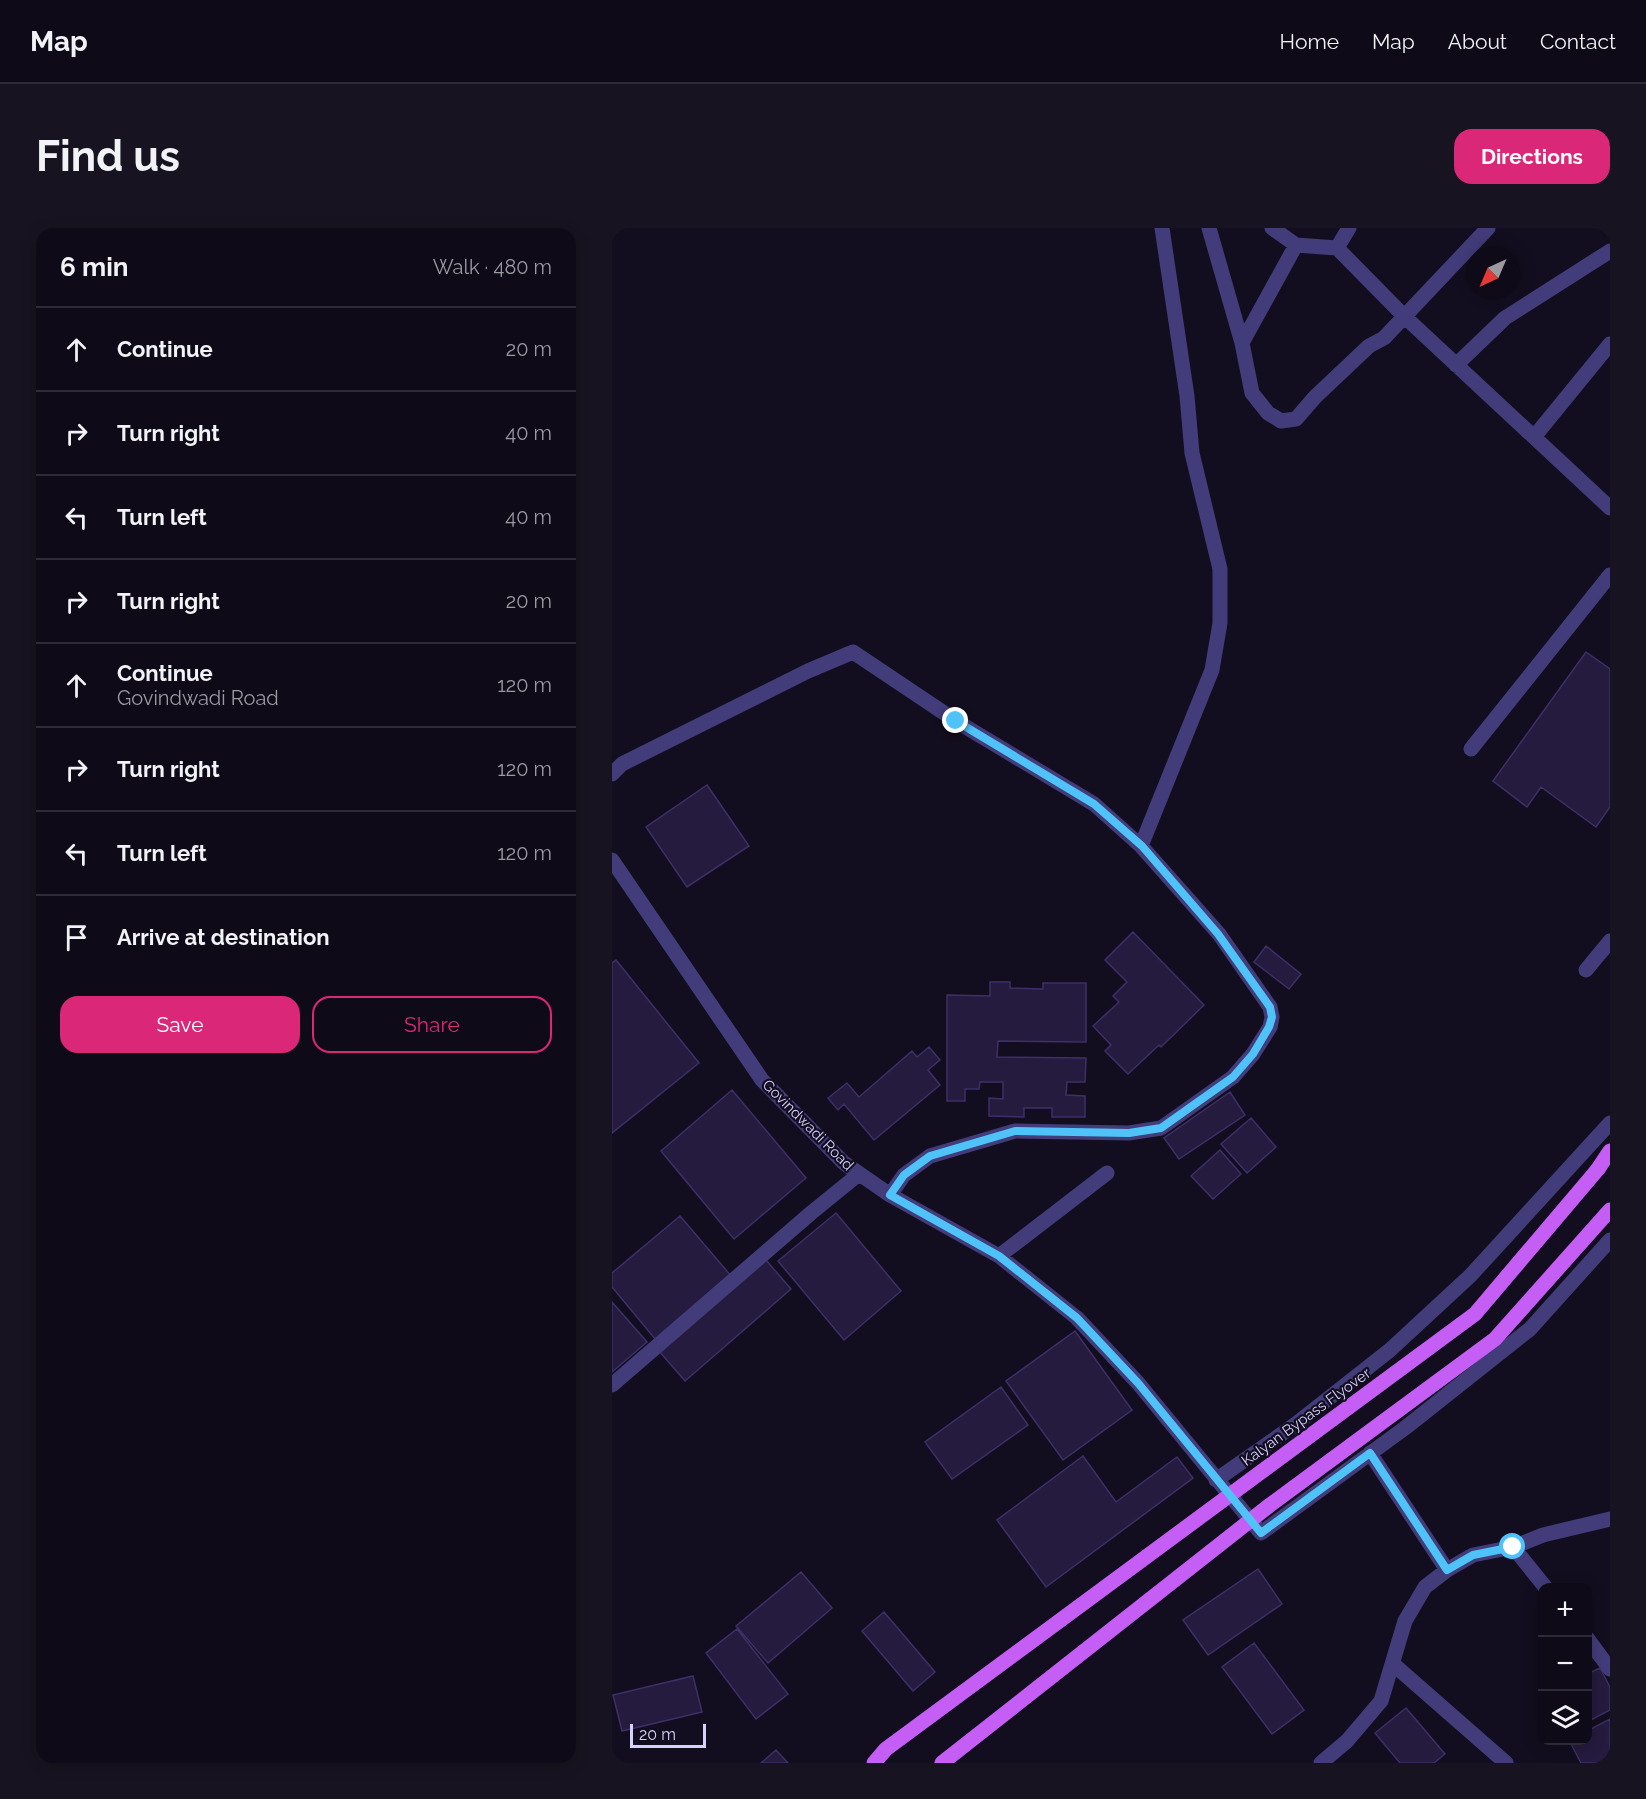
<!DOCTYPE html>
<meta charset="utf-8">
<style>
body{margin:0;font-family:Raleway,sans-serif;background:#171320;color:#f1f3f6}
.controls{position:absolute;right:18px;bottom:18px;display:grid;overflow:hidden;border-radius:12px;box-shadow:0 3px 15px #0003}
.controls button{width:54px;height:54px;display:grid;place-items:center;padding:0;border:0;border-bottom:2px solid #2e2b36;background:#0e0a17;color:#f1f3f6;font:30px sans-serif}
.compass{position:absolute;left:854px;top:18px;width:54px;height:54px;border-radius:50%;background:#0e0a17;box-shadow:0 3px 15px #0003;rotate:224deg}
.scale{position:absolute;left:18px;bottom:15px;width:76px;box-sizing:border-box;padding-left:6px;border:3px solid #d7cffc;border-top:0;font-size:16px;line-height:21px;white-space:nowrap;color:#d7cffc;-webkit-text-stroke:4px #120e1f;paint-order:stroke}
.stop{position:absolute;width:18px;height:18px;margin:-14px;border:4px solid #4fc3f7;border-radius:50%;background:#fff}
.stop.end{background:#4fc3f7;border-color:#fff;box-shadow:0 2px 6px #0008}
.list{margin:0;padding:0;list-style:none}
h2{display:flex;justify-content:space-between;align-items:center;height:78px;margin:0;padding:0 24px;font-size:26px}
h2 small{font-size:20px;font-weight:400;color:#9b9aa1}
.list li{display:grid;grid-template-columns:39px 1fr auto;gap:18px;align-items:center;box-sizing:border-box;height:84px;padding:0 24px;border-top:2px solid #2e2b36}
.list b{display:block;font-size:22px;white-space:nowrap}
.list p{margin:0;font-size:20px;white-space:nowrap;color:#9b9aa1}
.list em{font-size:20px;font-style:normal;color:#9b9aa1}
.actions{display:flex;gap:12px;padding:18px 24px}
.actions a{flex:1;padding:14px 0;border:2px solid #db2777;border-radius:18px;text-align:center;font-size:21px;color:#db2777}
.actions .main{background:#db2777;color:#fff}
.icon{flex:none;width:33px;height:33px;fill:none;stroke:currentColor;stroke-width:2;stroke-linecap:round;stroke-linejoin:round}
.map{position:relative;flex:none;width:998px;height:1535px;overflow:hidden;border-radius:18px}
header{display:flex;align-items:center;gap:36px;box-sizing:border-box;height:84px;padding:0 30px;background:#0e0a17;border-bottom:2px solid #2e2b36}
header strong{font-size:28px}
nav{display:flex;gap:33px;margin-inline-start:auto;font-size:21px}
.intro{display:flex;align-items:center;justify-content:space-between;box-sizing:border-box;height:144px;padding:0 36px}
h1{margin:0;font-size:42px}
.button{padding:15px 27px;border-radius:18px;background:#db2777;color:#fff;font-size:21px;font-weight:700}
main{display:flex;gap:36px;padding:0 36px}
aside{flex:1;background:#0e0a17;border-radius:18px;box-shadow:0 3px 15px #0003}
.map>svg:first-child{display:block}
</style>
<header>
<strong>Map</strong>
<nav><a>Home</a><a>Map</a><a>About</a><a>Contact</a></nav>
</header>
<div class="intro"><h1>Find us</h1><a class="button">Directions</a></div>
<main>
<aside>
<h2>6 min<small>Walk · 480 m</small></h2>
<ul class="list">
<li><svg class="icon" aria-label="ahead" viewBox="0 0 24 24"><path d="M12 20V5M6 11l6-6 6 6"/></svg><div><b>Continue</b></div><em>20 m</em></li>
<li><svg class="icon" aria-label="right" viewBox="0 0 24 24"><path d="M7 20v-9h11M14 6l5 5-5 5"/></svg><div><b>Turn right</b></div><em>40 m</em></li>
<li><svg class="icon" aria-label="left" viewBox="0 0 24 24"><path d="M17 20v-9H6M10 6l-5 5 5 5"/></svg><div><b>Turn left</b></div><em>40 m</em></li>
<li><svg class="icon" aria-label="right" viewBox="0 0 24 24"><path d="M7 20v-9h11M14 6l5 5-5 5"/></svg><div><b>Turn right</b></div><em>20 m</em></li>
<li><svg class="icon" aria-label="ahead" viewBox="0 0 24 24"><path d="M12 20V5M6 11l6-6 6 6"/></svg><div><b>Continue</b><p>Govindwadi Road</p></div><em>120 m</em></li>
<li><svg class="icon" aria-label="right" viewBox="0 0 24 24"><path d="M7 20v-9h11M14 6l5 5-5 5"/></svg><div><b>Turn right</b></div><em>120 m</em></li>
<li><svg class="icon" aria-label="left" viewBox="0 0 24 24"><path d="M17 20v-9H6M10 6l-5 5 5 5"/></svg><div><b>Turn left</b></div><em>120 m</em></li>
<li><svg class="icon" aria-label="arrive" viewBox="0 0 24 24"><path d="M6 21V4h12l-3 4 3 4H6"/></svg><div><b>Arrive at destination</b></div></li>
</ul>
<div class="actions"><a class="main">Save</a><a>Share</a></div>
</aside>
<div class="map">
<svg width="998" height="1535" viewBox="0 0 998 1535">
<rect width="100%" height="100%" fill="#120e1f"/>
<path fill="#241b3e" stroke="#3e2f69" stroke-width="1.5" d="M974,424l24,17v138l-14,20 -55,-40 -14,20 -34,-26z
M95,557l42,61 -62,41 -41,-60z
M521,704l71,73 -43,42 -2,-2 -31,29 -23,-23 6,-6 -18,-19 26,-24 -6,-6 14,-14 -22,-22z
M654,718l35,28 -12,15 -35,-27z
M4,732l83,103 -87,70v-170z
M378,754h20v6l33,1v-6h43v59l-88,-1 -1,16 89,1 -1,24h-18l-1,13 19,1v21h-33v-9h-28v9l-35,-1v-18l14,1v-17h-23l-1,7h-14v12h-18v-106l43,1z
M317,819l11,13 -12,10 12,15 -66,55 -30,-36 -6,6 -10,-12 19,-15 12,14 53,-46 5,6z
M120,862l74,88 -72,61 -73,-88z
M618,864l15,23 -66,44 -15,-21z
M639,890l25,29 -29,26 -26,-29z
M608,922l21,24 -28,25 -22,-23z
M224,985l65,78 -57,49 -66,-79z
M68,988l52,61 -76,63 -44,-53v-14z
M153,1031l26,30 -106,92 -26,-30z
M0,1074l35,40 -35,30z
M463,1103l57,79 -69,50 -57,-79z
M389,1159l27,38 -76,54 -27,-37z
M471,1228l33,46 61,-45 16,21 -147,109 -49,-67z
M646,1341l24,35 -74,51 -25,-35z
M189,1344l31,36 -64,55 -32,-37z
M272,1384l51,60 -22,19 -51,-60z
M125,1401l51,65 -32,25 -50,-66z
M642,1415l50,67 -32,24 -50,-67z
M988,1440l10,19v23l-23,12v-48z
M81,1448l9,36 -80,19 -9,-36z
M794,1480l39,46 -11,9h-34l-25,-30z
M998,1491v44h-29l-12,-23h18v-9z
M164,1522l12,13h-27z"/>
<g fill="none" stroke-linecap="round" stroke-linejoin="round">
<path stroke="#423c7a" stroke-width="15" d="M597,0l33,115 10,50 16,20 13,8 15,-2 19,-22 54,-51 15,-8 104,-110
M660,0l24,17 41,3
M737,0l-12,20 68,69 205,191
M630,115l54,-98
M844,137l49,-47 105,-67
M922,209l76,-93
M859,521l139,-174
M0,546l10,-10 186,-93 45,-19 103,69 138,83 47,42 71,-176 8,-47v-54l-28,-116 -5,-57 -25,-168
M0,632l150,220 82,83 46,32 109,61 78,62 61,65 123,150 144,-105 125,-99 80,-89
M974,742l24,-29
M278,967l14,-20 26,-19 85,-25 114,2 32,-5 72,-51 20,-23 17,-27 2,-10 -2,-10 -51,-73 -78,-88
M387,1028l108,-83
M0,1157l199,-172 48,-39
M758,1225l77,117
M604,1252l80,-56 94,-74 80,-74 140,-153
M901,1319l33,41
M975,1410l23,31
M781,1436l113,99
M709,1535l26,-22 34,-40 24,-80 20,-34 22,-17 26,-15 40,-8 30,-12 67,-16"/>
<path stroke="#c55ef4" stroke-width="15" d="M986,941l12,-18"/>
<path stroke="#c55ef4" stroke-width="15" d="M262,1535l12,-14 589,-435 123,-145
M330,1535l328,-258 225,-166 115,-129"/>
</g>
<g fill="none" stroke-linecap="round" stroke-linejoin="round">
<path stroke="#4fc3f7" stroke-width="8" d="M344,493l138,83 48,42 76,88 52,73 2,10 -3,10 -16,27 -20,23 -72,51 -32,5 -114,-2 -85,25 -26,19 -14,20 109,61 78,62 61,65 123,150 109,-80 77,117 26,-15 40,-8"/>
</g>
<g text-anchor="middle" stroke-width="4.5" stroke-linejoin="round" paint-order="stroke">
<g font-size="15" fill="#d7cffc" stroke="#120e1f">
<text transform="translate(196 897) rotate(45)" y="5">Govindwadi Road</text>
<text transform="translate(694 1189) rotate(-36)" y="5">Kalyan Bypass Flyover</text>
</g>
</g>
</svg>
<div class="controls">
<button>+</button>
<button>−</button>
<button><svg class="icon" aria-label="layers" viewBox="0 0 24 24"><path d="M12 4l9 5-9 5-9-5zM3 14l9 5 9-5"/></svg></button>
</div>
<svg class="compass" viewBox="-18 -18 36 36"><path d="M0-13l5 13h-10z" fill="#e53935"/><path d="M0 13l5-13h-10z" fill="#9b9aa1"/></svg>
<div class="scale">20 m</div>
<div class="stop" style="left:901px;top:1319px"></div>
<div class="stop end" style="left:344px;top:493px"></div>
</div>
</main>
